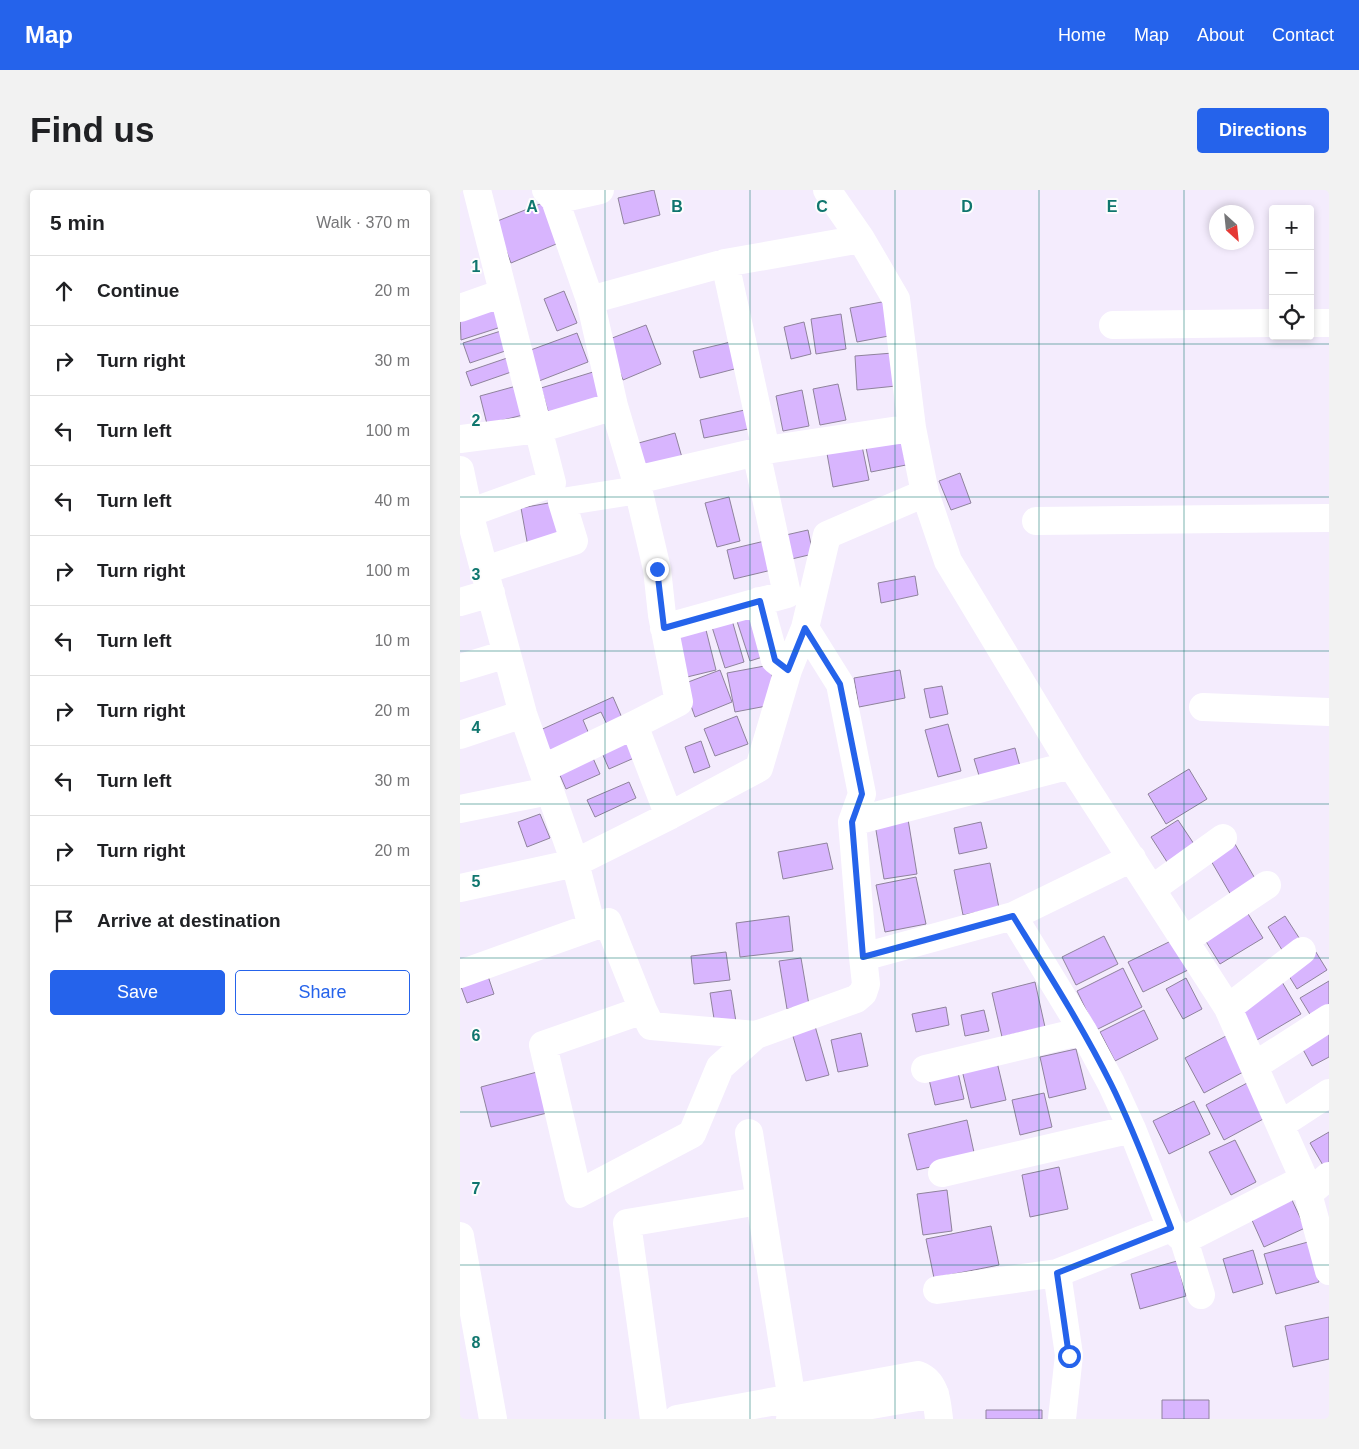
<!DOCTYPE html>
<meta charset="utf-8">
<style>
body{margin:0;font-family:Arial,sans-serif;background:#f2f2f2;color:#202124}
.controls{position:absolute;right:15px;top:15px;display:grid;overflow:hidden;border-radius:5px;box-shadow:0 2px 8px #0003}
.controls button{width:45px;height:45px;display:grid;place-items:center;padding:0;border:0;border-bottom:1px solid #e0e0e0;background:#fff;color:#202124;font:25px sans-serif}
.compass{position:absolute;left:749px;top:15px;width:45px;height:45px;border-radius:50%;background:#fff;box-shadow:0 2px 8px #0003;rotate:153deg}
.stop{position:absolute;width:15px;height:15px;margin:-11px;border:4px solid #2563eb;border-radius:50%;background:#fff}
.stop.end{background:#2563eb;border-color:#fff;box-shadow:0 1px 5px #0008}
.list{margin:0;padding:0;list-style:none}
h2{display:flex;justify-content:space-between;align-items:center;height:65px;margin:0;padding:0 20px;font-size:21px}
h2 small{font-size:16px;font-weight:400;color:#757577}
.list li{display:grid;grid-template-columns:32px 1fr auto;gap:15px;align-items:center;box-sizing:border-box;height:70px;padding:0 20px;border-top:1px solid #e0e0e0}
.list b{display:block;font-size:19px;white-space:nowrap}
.list em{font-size:16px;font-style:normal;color:#757577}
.actions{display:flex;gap:10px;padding:15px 20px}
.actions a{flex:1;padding:11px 0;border:1px solid #2563eb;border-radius:5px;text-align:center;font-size:18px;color:#2563eb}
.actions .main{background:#2563eb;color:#fff}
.icon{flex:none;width:28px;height:28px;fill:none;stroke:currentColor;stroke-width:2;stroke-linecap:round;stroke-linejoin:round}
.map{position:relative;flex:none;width:869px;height:1229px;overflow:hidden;border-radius:5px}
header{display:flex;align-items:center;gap:30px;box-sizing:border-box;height:70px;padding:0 25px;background:#2563eb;color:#fff}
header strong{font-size:24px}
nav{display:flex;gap:28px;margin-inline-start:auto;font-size:18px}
.intro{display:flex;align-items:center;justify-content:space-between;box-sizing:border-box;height:120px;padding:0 30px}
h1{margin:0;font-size:35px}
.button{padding:12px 22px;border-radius:5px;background:#2563eb;color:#fff;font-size:18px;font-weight:700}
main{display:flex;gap:30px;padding:0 30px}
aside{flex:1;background:#fff;border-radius:5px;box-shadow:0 2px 8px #0003}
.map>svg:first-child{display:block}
</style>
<header>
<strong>Map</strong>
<nav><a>Home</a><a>Map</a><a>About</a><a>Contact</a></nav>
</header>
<div class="intro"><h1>Find us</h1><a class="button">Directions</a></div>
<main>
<aside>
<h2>5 min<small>Walk · 370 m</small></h2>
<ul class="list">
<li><svg class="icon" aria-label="ahead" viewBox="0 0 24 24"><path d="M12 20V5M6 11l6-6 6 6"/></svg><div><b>Continue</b></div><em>20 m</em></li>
<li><svg class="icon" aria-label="right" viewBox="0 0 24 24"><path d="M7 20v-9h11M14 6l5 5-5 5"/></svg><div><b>Turn right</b></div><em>30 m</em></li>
<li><svg class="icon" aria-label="left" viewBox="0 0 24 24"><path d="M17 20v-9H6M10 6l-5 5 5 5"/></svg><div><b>Turn left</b></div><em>100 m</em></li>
<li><svg class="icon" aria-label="left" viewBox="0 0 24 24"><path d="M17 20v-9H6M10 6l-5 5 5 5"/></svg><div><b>Turn left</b></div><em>40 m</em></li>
<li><svg class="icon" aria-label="right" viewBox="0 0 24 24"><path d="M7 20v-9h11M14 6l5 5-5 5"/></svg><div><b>Turn right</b></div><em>100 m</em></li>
<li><svg class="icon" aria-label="left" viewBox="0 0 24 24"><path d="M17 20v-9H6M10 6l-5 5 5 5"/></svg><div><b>Turn left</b></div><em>10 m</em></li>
<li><svg class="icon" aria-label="right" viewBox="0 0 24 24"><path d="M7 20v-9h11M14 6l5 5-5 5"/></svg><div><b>Turn right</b></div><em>20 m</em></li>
<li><svg class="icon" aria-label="left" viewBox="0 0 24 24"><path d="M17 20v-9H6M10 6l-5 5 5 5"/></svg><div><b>Turn left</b></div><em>30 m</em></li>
<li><svg class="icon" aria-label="right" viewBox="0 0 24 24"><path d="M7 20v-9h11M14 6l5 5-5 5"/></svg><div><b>Turn right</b></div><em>20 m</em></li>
<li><svg class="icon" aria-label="arrive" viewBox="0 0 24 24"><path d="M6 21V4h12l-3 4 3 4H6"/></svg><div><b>Arrive at destination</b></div></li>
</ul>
<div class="actions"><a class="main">Save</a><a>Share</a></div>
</aside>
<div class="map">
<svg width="869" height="1229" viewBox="0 0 869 1229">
<rect width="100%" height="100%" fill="#f4ecfd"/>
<path fill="#d8b5fe" stroke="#8f839c" d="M194,0l6,25 -36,9 -6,-26z
M85,12l16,40 -50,21 -16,-41z
M104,101l13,32 -20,8 -13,-32z
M427,111l7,34 -37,7 -7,-34z
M37,113l7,23 -43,14 -1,-25z
M381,124l5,35 -30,5 -5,-35z
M344,132l7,32 -20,5 -7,-32z
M186,135l15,39 -38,16 -16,-40z
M44,140l7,19 -41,14 -7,-20z
M117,143l11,29 -49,19 -11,-30z
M279,150l7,26 -46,12 -7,-27z
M433,163l3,33 -39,4 -2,-34z
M53,166l4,14 -46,16 -5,-14z
M133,182l10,33 -52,16 -10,-33z
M378,194l8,36 -26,5 -7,-36z
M60,195l7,29 -40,10 -7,-28z
M342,200l7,36 -26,5 -7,-35z
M289,219l4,19 -49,10 -4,-18z
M215,243l8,28 -40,10 -8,-27z
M441,246l5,29 -35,7 -6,-29z
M401,251l8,39 -36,7 -7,-39z
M500,283l11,30 -20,7 -12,-29z
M269,307l11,44 -23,6 -12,-44z
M94,312l8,38 -34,7 -7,-39z
M348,340l5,24 -30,7 -6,-24z
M309,350l7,29 -42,10 -7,-29z
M455,386l3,19 -37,8 -3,-20z
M293,416l16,49 -19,6 -16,-49z
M272,430l12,42 -19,6 -13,-41z
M246,440l10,40 -33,8 -10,-40z
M310,475l7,39 -42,8 -8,-39z
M260,480l12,32 -37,15 -12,-33z
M440,480l5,28 -46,9 -5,-29z
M482,496l6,28 -18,4 -6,-29z
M153,507l13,30 -15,6 -10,-21 -18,8 9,21 -43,19 -13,-28z
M277,526l11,28 -33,12 -11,-27z
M488,534l13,47 -23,6 -13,-47z
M171,542l10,23 -32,14 -10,-23z
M241,551l9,26 -16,6 -9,-26z
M555,558l6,22 -40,12 -7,-23z
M129,559l11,25 -34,15 -11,-25z
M729,579l18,30 -41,25 -18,-30z
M169,592l7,16 -41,19 -8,-17z
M447,623l10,61 -33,5 -10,-61z
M80,624l10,24 -23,9 -9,-25z
M718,630l18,27 -27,18 -18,-28z
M521,632l6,26 -28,6 -5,-26z
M772,649l28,48 -25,15 -28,-48z
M367,653l6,26 -50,10 -5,-27z
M530,673l9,45 -36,7 -9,-45z
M456,687l10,47 -41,8 -9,-47z
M785,719l18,29 -43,26 -18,-29z
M329,726l4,35 -53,6 -4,-34z
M825,726l20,31 -18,11 -19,-31z
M644,746l14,28 -42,21 -14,-28z
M713,750l15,30 -45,22 -15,-30z
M854,759l13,21 -30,19 -13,-21z
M266,762l4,28 -36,4 -3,-28z
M341,768l8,47 -22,4 -8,-48z
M663,778l19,39 -46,23 -19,-39z
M26,780l8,24 -27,9 -7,-19z
M726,788l16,31 -19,10 -17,-30z
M869,791v31l-15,9 -14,-23z
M575,792l10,45 -43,10 -10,-44z
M822,792l19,32 -44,26 -19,-32z
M271,800l5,32 -21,3 -5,-32z
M486,817l3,18 -33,7 -4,-18z
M524,820l5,21 -24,5 -4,-21z
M684,820l14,29 -43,22 -15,-29z
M353,829l16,56 -23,6 -16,-55z
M869,837v30l-17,9 -12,-22z
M401,843l7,33 -30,6 -7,-32z
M766,846l19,35 -41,22 -19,-35z
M616,859l10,40 -37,9 -9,-41z
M537,872l9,38 -35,8 -9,-38z
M497,878l7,31 -29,6 -7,-30z
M77,882l10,41 -56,14 -10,-40z
M789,892l18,35 -43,23 -18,-35z
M584,903l8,34 -32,8 -8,-35z
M734,911l16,33 -41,20 -16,-33z
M507,930l8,37 -58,13 -9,-36z
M869,942v32l-5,3 -14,-24z
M775,950l21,42 -25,13 -22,-43z
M599,977l9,42 -38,8 -8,-42z
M487,1000l5,41 -29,4 -6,-41z
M832,1010l13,28 -41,19 -13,-29z
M531,1036l8,39 -65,13 -8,-39z
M848,1052l11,40 -43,12 -12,-40z
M793,1060l10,34 -30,9 -10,-34z
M717,1071l9,35 -46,13 -9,-35z
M869,1127v42l-36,8 -8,-41z
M702,1210h47v19h-47z
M526,1220h56v9h-56z"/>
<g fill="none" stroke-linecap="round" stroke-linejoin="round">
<path stroke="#fff" stroke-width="28" d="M86,0l9,10 35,100 24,106 22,74 21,89 5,46 17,87 -45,23 35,91
M367,0l34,49 35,60 16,129 13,65 23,68 123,204 157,243 76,171 25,92
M95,10l45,-10
M265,73l41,187
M130,110l135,-37 136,-24
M0,118l43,-15
M850,133h19
M653,135l160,-2
M0,249l78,-10 76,-23
M0,280l9,43 54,201 52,149 17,64 16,-5 35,88 8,16 105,9
M176,290l130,-30 146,-22
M9,323l83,-30 -75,-293
M576,331l293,-3
M25,380l89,-29 -12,-39 76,-12
M299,411l16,59 13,10
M0,412l31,-9
M204,438l123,-34 -31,-142
M0,478l47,-14
M743,517l126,5
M0,545l63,-21
M82,579l92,-44
M0,619l89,-18
M392,632l219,-57
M0,698l115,-25 94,-47 90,-48 29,-98 17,-42 22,-93 98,-42
M692,699l71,-51
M553,726l119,-58
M725,750l82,-55
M403,767l150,-41 70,115 28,52 21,46 39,99 13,12 120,-61
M0,784l132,-47
M768,818l74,-57
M183,820l-100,35 35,149 114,-60 28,-67 36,-32 100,-36 7,-6 3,-9 -3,-27 -11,-135 10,-28 -22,-110 -35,-56
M794,876l75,-48
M465,879l158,-38
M820,935l49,-32
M289,943l46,286
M482,983l190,-44
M848,1004l21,-18
M0,1046l33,183
M724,1050l17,55
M477,1100l120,-17
M194,1229l-27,-196 132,-22
M217,1229l241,-44c18,7 19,27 21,44
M330,1229l145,-25
M602,1229l7,-64 -12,-82 114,-45"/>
</g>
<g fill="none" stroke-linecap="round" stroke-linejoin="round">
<path stroke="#2563eb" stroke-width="6" d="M197,379l7,59 96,-27 15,59 13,10 17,-42 35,56 22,110 -10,28 11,135 150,-41c34,55 69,110 98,168 23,46 41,96 60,144l-114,45 12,83"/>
</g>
<path fill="none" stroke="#0f766e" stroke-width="1" stroke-opacity="0.55" d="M145,0v1229M290,0v1229M435,0v1229M579,0v1229M724,0v1229M0,154h869M0,307h869M0,461h869M0,614h869M0,768h869M0,922h869M0,1075h869"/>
<g font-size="16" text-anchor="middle" font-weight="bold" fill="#0f766e" stroke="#fdfdfd" stroke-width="4" stroke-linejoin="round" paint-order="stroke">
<text x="72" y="22">A</text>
<text x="217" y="22">B</text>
<text x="362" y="22">C</text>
<text x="507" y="22">D</text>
<text x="652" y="22">E</text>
<text x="16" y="82">1</text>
<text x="16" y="236">2</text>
<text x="16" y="390">3</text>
<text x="16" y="543">4</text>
<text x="16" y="697">5</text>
<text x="16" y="851">6</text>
<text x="16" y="1004">7</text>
<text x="16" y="1158">8</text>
</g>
</svg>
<div class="controls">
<button>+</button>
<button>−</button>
<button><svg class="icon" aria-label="locate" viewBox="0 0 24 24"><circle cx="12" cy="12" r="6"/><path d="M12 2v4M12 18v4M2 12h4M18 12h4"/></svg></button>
</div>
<svg class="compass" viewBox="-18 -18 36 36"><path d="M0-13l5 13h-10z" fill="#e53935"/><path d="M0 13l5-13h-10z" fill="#757577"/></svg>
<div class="stop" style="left:609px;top:1166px"></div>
<div class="stop end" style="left:197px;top:379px"></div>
</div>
</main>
